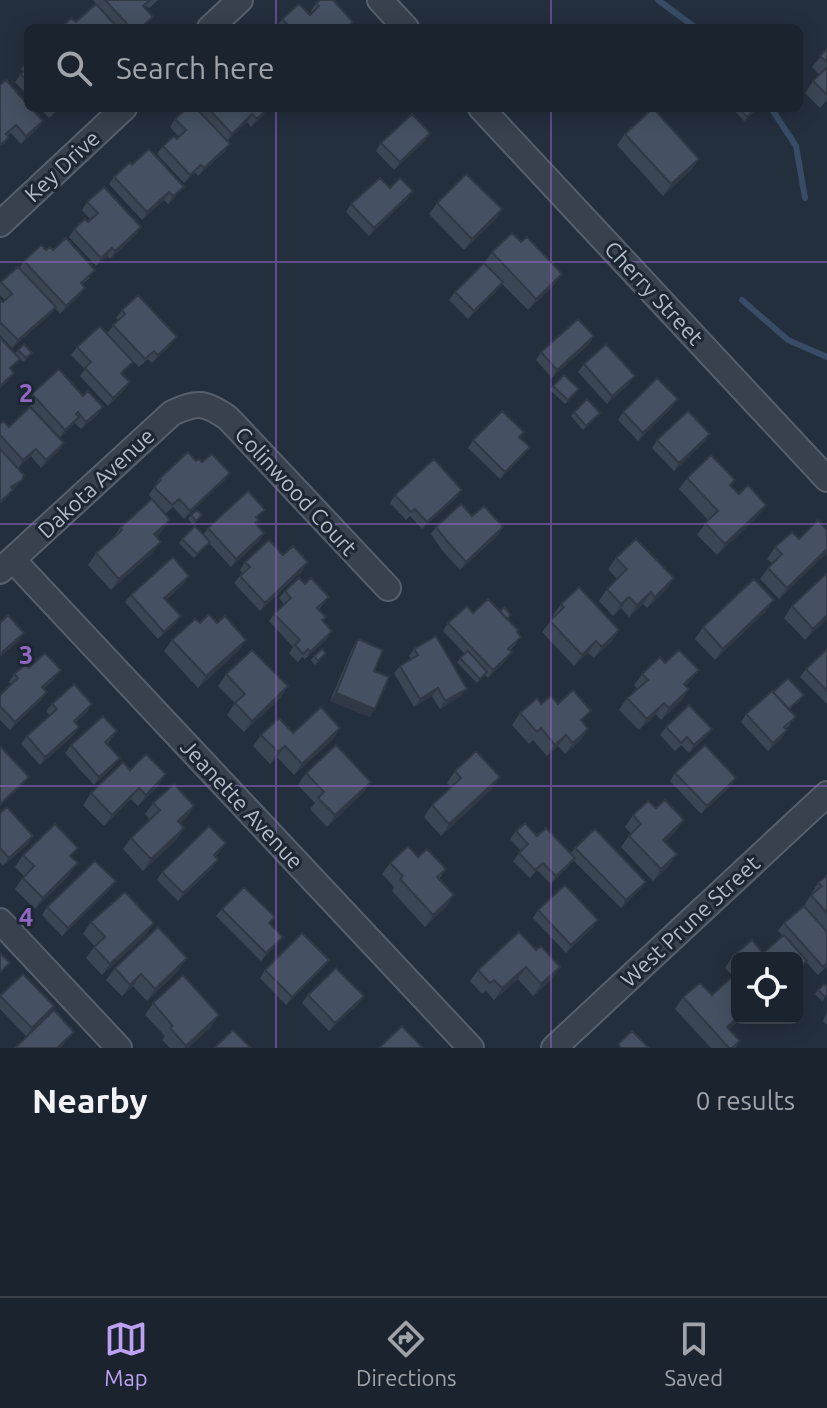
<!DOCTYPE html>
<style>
body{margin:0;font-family:Ubuntu,sans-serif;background:#242b36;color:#f1f3f6}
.controls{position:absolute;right:24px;bottom:24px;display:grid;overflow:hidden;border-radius:12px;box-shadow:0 4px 20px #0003}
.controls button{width:72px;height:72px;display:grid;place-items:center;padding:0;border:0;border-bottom:2px solid #39404a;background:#1b232e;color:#f1f3f6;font:40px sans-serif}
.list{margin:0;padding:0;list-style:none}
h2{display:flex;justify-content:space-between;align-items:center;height:104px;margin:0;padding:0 32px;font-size:34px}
h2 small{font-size:26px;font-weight:400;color:#a0a4aa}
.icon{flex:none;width:44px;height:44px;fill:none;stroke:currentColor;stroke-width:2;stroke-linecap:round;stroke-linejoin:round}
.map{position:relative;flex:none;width:827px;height:1048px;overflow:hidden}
.search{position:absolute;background:#1b232e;box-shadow:0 4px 20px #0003;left:24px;right:24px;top:24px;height:88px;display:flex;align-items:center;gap:20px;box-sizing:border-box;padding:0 28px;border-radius:12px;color:#a0a4aa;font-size:30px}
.sheet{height:248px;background:#1b232e}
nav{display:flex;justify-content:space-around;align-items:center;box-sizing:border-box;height:112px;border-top:2px solid #39404a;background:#1b232e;font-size:22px;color:#a0a4aa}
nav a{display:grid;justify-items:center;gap:4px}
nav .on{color:#bca0f2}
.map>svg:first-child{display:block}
</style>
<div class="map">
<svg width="827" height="1048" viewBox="0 0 827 1048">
<rect width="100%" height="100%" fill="#242f3e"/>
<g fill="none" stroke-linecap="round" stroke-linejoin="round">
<path stroke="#394c67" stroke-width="6" d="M658,0l38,28
M771,108l25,38 9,52
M742,300l46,40 39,17"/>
<defs>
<path id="minor" d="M380,0l26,28
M210,28l30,-28
M481,108l346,371
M0,224l124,-116
M13,560l458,488
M0,571l172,-158c25,-12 33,-11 56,5l160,170
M0,921l119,127
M554,1048l273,-254"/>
</defs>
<use href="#minor" stroke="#565f6c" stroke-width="28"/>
<use href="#minor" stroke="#38414e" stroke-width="24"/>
</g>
<path fill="#3b4654" d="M93,0h65l-9,8 -3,-2 -2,2 3,17 -3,3h-83l15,-6 41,5z
M316,3l37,19 -4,6 -72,-1 5,-8 28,-4 2,-2 -1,-2z
M827,49v51l-7,8 -15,-15 8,-12 7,-6 -8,-8z
M28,60v36l-13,-14 8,-11 -2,-2z
M0,85l43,36 -6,8 -16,15 -10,-11 -3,2 1,2 -6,8z
M40,108h19l-10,10z
M187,108h81l-5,7 -12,12 -4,-5 -20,19 3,3 -6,8 -26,24 -3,-4 -11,11 -27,-29 6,-8 16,-9 -9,-10 5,-8z
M732,108h26l-14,13z
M430,133l-5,8 -31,29 -18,-19 5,-8z
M625,134l74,25 -8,11 -28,26 -46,-51z
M132,165l46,29 -10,10 -4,-4 -22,20 -33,-36 5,-7z
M390,188l17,11 -38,37 -23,-24 5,-8z
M87,202l49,33 -26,24 -3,-3 -11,10 -27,-29 5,-8 17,-9 -9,-10z
M437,203l65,6 -8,12 -30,29 -35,-36z
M46,250l44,28 -8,6 -2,11 -20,19 -5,-6 -5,7 -38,33 -12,-13v-35l3,2 2,-2 -5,-5v-11l19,-16 5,-7z
M492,252l62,33 -26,25 -26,-26 -4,6 -30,29 -19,-19 6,-8 29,-29z
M122,310l49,35 -19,18 -4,-4 -9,8 -32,-34 11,-13 -2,-2z
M594,336l-5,8 -37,34 -16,-18 5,-8z
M77,347l56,15 -11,12 8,8 -6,8 -16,16 -28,-30 5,-7 -14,-14z
M18,350l11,7 -6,5 -8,-8z
M584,364l45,20 -22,20 -29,-32z
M553,386l23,7 -11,11 -15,-14z
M32,394l51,2 20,11 -6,8 -16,14 -6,-6 -15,14 -33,-35z
M672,407l-34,34 -20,-21 5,-8z
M574,412l26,1 -17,17 -12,-14z
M0,424l9,3 50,24 -18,17 -10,-12 -13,12 -2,19 -16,17z
M524,432l-4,5 10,10 -6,8 -24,24 -32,-31 5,-8z
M657,440l47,2 -30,29 -22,-23z
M196,461l34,12 -6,8 -40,38 -11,-12 -7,6 -17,-18 10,-16z
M687,478l48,2 -4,6 8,8 27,11 -8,11 -41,39 -20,-20 11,-15 -29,-31z
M395,495l62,2 -35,32 -12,-13 -4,4 -16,-17z
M191,515h11l-9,10 -5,-6z
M472,516l31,11 -5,8 -38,35 -19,-21 -10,-15 5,-7z
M258,519l1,1 -3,4 8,9 -5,8 -28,26 -22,-24 -15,15 -15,-15 3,-4 21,-4 5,-7z
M120,528l42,3 -6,6 5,5 -9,11 -41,37 -23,-25 8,-12 16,-14z
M799,539l28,14 -48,46 -19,-20 12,-16 -5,-4 8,-12z
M616,558l58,20 -8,12 -19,18 -4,-4 -14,13 -8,-9 -8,8 -14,-15 8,-12 10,-10 -9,-10z
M245,562l58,8 -43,41 -26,-28 8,-10 -2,-3z
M827,573v46l-22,21 -21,-22 8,-12z
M184,583l-18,17 9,24 -17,15 -33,-37 6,-7z
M305,584l24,13 -10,12 7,8 -3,4 4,18 -22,20 -3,-2 -4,5 -9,-9 4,-6 -24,-26 5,-7 10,-10 -5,-6 6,-7z
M561,604l58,26 -8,12 -17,16 -6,-5 -14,13 -32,-34 12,-15 -1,-2z
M766,611l-51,49 -20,-21 8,-12z
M473,613l35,6 9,13 -1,12 -6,6 2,2 -6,8 -18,18 -3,-3 -8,8 -20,-21 8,-8 -22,-23 5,-8z
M200,623h17l29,17 -8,11 -40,37 -34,-37 8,-11z
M358,639l16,32 -4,46 -40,-16 23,-54z
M414,649l47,47 -21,13 -8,-13 -18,11 -20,-34 6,-7 11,-7 -2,-3z
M827,649v55l-27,-27 6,-8z
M314,656l9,1 -8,8 -4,-5z
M665,663l34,7 -13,16 3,3 -8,12 -20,19 -5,-6 -17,16 -20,-20 8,-12 11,-9 -4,-4 8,-11z
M29,668l26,10 -11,11 3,3 -6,8 -31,30 -10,-10v-25l11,-11 -2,-2 5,-8z
M226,674l62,12 -8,12 -36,34 -17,-17 8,-12 -17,-17z
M801,699l-12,11 1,15 -4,4 -4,9 -14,13 -27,-29 5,-8z
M52,704l35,8 -12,11 -1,12 -34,30 -19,-21 6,-8 23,-20 -4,-5z
M541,704h17l25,19 5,6 -8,12 -15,13 -7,-8 -11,10 -14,-16 -4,4 -17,-19 8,-12z
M666,727l46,2 -6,8 -17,16 -8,-8 -6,6 -15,-16z
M340,728l-8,12 -38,35 -17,-18 -7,7 -17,-18 8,-11z
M117,731l-10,13 7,22 -20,19 -29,-32 6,-8z
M130,770l28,16 -20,20 -7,-7 -27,27 -21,-21 8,-12z
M455,771l37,18 -51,47 -17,-19 8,-12 19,-18 -4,-4z
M306,773l65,9 -8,11 -36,34 -17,-18 5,-6 -17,-18z
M675,773l61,5 -5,8 -30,28 -31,-33z
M153,803l41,3 -8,12 -6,6 4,4 -8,12 -33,31 -20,-22 8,-11 19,-18 -5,-6z
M0,813l28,31 -25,22 -3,-4z
M633,815l43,16 -11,11 4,24 -16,15 -32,-34 10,-14 -6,-6z
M516,831l21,5 33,18 5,-6 71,34 -6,7 -19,19 -48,-48 -4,6 -18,18 -14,-14 -7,8 -17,-17 8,-10 -11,-12z
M226,843l-11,14 -3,11 -34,33 -21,-21 5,-8z
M23,855l49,2 -3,18 -34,34 -20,-20 9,-13 -9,-9z
M418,857l28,12 -7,10 15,16 -8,12 -21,20 -33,-36 2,-4 -12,-13 8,-11z
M827,875v91l-9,9 -12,-13 -7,10 -62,-14v60h5l-13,11 11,12 -5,7h-24l-36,-39 8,-12 29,-2 21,-19 -8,-8 8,-12 30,-3 20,-17 -5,-5 6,-8 20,-17 14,-23z
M110,889l-48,47 -20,-21 5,-8z
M222,909l48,15 13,13 -6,7 -16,17 -45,-45z
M538,910l60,10 -6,8 -26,25 -33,-35z
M91,922l55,13 -44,40 -16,-17 9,-12 -12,-12z
M519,932l33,47 -19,17 -15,-17 -24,21 -8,-9 -4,3 -12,-13 8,-11z
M329,960l-6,8 -37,37 -26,-27 5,-8z
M115,968l64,2 -32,31 -14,-15 -11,10 -16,-16z
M818,990l9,6 -5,5 -7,-7z
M308,995l56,1 -6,8 -29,27 -27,-28z
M0,996l49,18 -23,22 -26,-27z
M153,1003l58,24 -23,21h-18l-8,-8 3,-4 -20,-21z
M827,1012v12h-1l-3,-3z"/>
<path fill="#303945" d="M268,108l-5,7 -12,12 6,-8z
M252,114l-5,8 -20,19 5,-7z
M43,121l-6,8 -16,15 5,-8z
M430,133l-5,8 -31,29 6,-8z
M230,144l-6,8 -26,24 6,-8z
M699,159l-8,11 -28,26 8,-12z
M201,165l-6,7 -11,11 6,-8z
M184,187l-6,7 -10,10 5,-8z
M413,191l-6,8 -38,37 5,-8z
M169,192l-5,8 -22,20 5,-8z
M502,209l-8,12 -30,29 8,-11z
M141,227l-5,8 -26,24 5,-8z
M112,248l-5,8 -11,10 5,-8z
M562,274l-8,11 -26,25 8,-11z
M503,282l-5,8 -30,29 6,-8z
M85,288l-5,7 -20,19 6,-8z
M56,307l-6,8 -38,33 6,-8z
M594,336l-5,8 -37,34 5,-8z
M177,337l-6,8 -19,18 6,-8z
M14,373l-6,8 -8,8v-3z
M635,376l-6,8 -22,20 5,-8z
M130,382l-6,8 -16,16 5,-8z
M678,399l-6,8 -34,34 5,-8z
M103,407l-6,8 -16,14 5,-7z
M79,417l-6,8 -13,12 5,-7z
M710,434l-6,8 -30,29 5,-8z
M64,443l-5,8 -18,17 5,-8z
M530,447l-6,8 -24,24 5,-7z
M36,449l-5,7 -13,12 5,-8z
M230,473l-6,8 -40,38 6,-8z
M22,480l-15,18 -7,6v-2l11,-15z
M462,490l-5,7 -35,32 5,-7z
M766,505l-8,11 -41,39 8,-11z
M170,520l-8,11 -16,15 8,-12z
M503,527l-5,8 -38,35 6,-8z
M264,533l-5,8 -28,26 5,-8z
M161,542l-9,11 -41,37 8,-11z
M827,549v4l-48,46 8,-11z
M308,562l-5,8 -43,41 5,-8z
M189,576l-5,7 -25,23 5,-8z
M674,578l-8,12 -19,18 8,-11z
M651,592l-8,12 -14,13 8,-12z
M629,597l-8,11 -8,8 8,-12z
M774,600l-8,11 -51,49 8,-11z
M827,615v4l-22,21 8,-11z
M181,616l-6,8 -17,15 6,-7z
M619,630l-8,12 -17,16 8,-11z
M332,631l-5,8 -22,20 5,-7z
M24,633l-5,8 -19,16v-3z
M246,640l-8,11 -40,37 8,-12z
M596,641l-8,12 -14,13 8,-11z
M512,652l-6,8 -18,18 5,-8z
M61,670l-6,8 -18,17 5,-8z
M699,670l-8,11 -15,14 8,-11z
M288,686l-8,12 -36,34 8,-11z
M438,688l-6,8 -18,11 6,-8z
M467,689l-6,7 -21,13 5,-8z
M689,689l-8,12 -20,19 8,-12z
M47,692l-6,8 -31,30 5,-8z
M336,693l39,16 -5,8 -40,-16z
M664,703l-8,11 -17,16 8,-11z
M92,704l-5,8 -18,17 5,-8z
M79,727l-5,8 -34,30 5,-8z
M340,728l-8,12 -38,35 8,-11z
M588,729l-8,12 -15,13 8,-11z
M712,729l-6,8 -17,16 5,-8z
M787,730l-5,8 -14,13 5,-8z
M566,735l-8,11 -11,10 8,-11z
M285,746l-8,11 -7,7 8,-12z
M120,758l-6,8 -20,19 5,-8z
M166,774l-8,12 -20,20 8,-11z
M29,777l-6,8 -23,21v-2z
M500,777l-8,12 -51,47 8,-12z
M736,778l-5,8 -30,28 6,-8z
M371,782l-8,11 -36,34 8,-12z
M139,788l-8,11 -27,27 8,-11z
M194,806l-8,12 -16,15 8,-12z
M684,820l-8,11 -21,21 8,-12z
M184,828l-8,12 -33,31 8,-12z
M33,836l-5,8 -25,22 6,-8z
M677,854l-8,12 -16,15 8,-12z
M575,858l-6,8 -18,18 5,-8z
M218,860l-6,8 -34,33 5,-8z
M78,863l-9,12 -34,34 8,-11z
M116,881l-6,8 -48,47 6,-8z
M646,882l-6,7 -19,19 5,-8z
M454,895l-8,12 -21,20 8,-12z
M598,920l-6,8 -26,25 5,-8z
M154,923l-8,12 -44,40 8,-11z
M283,937l-6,7 -16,17 5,-8z
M187,958l-8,12 -32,31 8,-12z
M329,960l-6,8 -37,37 6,-8z
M526,967l-8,12 -24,21 8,-12z
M560,967l-8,12 -19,17 8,-12z
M141,974l-8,12 -11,10 8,-11z
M364,996l-6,8 -29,27 6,-8z
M54,1006l-5,8 -23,22 6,-8z
M219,1015l-8,12 -23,21h-3z
M737,1018h5l-23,20 8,-11z
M74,1032l-13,16h-4z"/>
<path fill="#455162" stroke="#303945" stroke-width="2" d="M105,0h45l-7,6 10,11 -13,11h-9z
M320,0h13l20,22 -6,6h-56l-9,-9 17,-15 11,11 9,-9 -3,-3z
M96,4l22,24h-57l10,-10 5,4z
M827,49v13l-7,-6z
M28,67v15l-7,-8z
M827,67v28l-14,-14z
M6,80l22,25v3h3l12,13 -17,15 -10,-11 -10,9 3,3 -9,8v-60z
M187,108h9l34,36 -26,24 -3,-3 -11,10 -27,-29 11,-10 3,3 9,-9 -11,-11z
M208,108h60l-11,11 -5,-5 -20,20z
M653,108l46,51 -28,25 -46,-50z
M739,108h17l-9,9z
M412,114l18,19 -30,29 -19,-19z
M149,149l35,38 -11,9 -4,-4 -22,20 -33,-35 16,-15 2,3z
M466,174l36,35 -30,30 -35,-36z
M380,178l10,10 10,-10 13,13 -39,37 -23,-24z
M104,187l37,40 -26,24 -3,-3 -11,10 -27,-29 11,-10 3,3 10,-9 -11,-11z
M512,233l9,9 6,-5 35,37 -26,25 -44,-47z
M66,238l29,32 -14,13 4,5 -19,18 -42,-45 17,-16 5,5 4,-3 3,3z
M484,263l19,19 -29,29 -19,-19z
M18,267l38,40 -38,33 -18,-18v-22l3,2 9,-8 -11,-12z
M138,295l39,42 -19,18 -4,-4 -9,8 -32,-34 12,-11 -3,-4z
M578,319l16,17 -37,34 -16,-18z
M100,326l33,36 -12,11 9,9 -17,16 -28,-30 6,-6 -14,-15z
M0,338l20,21 -10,9 4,5 -14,13z
M24,344l8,9 -6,5 -8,-8z
M606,344l29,32 -23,20 -28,-32z
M59,369l24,27 5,-5 15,16 -17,15 -8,-10 -2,2 3,3 -14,13 -33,-36z
M564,375l15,14 -11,11 -15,-14z
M657,378l21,21 -35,34 -20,-21z
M587,399l13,14 -14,13 -12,-14z
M30,407l34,36 -18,17 -10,-11 -13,11 -23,-25v-11l3,-3 6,6z
M502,411l22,21 -5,5 11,10 -25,25 -32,-32z
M688,411l22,23 -31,29 -22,-23z
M0,449l24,26 -2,5 -11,7 2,3 -13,12z
M188,452l8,9 3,-2 3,3 10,-8 18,19 -40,38 -11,-12 -7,6 -18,-18 7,-7 -2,-1z
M711,455l24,25 -5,5 9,9 9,-9 18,20 -41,39 -20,-21 13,-12 -31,-33z
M434,459l28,31 -35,32 -12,-13 -4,3 -16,-17z
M248,491l17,19 -9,7 3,3 -4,3 9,10 -28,26 -28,-31z
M152,499l18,21 -16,14 7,8 -42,37 -23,-26 26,-23 -2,-2z
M461,504l11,12 12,-10 19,21 -37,35 -19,-21 -11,-14z
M197,510l5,5 -6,6 -5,-6z
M818,520l9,10v19l-40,39 -19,-20 14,-14 -7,-7 17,-15 7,7z
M195,526l15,16 -13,12 -15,-15z
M636,539l38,39 -19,19 -4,-5 -14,13 -8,-8 -8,7 -14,-15 20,-20 -11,-11z
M269,540l14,15 10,-9 15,16 -43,41 -25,-27 10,-9 -5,-5z
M173,557l16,19 -25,22 17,18 -17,16 -33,-37z
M827,573v42l-14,14 -21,-23z
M299,578l6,6 6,-6 18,19 -12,11 9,9 -4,3 10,11 -22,21 -2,-3 -5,5 -8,-9 5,-5 -26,-26 17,-16 -6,-7z
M754,579l20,21 -51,49 -20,-22z
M579,587l40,43 -17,17 -6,-6 -14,14 -32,-34 14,-14 -3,-3z
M488,599l30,31 -1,2 4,5 -13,12 4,3 -19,18 -45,-47 19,-17 6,7z
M504,607l7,8 -4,4 -7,-8z
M209,614l8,9 8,-7 21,24 -40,36 -34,-36 23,-21 5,4z
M8,615l16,18 -24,21v-31z
M436,636l31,53 -22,12 -7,-13 -18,11 -20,-33 18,-11 -4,-6z
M358,639l25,11 -9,21 15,6 -14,32 -39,-16z
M322,649l4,4 -8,8 -4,-5z
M827,649v42l-21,-22z
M252,650l36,36 -36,35 -17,-18 10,-9 -19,-20z
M679,650l20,20 -15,14 5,5 -20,19 -5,-5 -17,16 -20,-21 21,-18 -6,-6 18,-17 5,6z
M468,651l19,21 -7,7 -20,-21z
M45,653l16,17 -19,17 5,5 -32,30 -15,-16v-11l18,-17 -4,-4 12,-10 3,4z
M788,678l16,17 -15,14 -16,-17z
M74,684l18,20 -18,17 5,6 -34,30 -18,-21 30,-27 -5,-5z
M573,690l18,21 -10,9 7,9 -15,14 -7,-8 -11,10 -14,-17 -4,4 -17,-19 17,-15 4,6 10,-8 7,8z
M772,691l24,26 -12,10 3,3 -14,13 -27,-29z
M689,705l23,24 -18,16 -7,-8 -6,6 -15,-16z
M321,707l19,21 -38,36 -17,-18 -7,6 -17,-17 18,-17 14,15z
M103,716l14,15 -12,11 15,16 -21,19 -28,-32z
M336,745l35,37 -36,33 -17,-17 6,-6 -18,-19z
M705,745l31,33 -29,28 -32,-33z
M0,746l29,31 -29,27z
M476,751l24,26 -51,47 -17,-19 29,-27 -6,-7z
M146,754l20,20 -20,21 -7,-7 -27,27 -21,-22 32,-31 7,8z
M174,784l20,22 -16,15 6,7 -33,31 -20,-21 29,-28 -7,-7z
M665,800l19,20 -21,20 14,14 -16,15 -32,-33 12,-12 -8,-9 15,-14 8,7z
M7,807l26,29 -24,22 -9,-10v-35z
M525,823l12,13 9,-8 29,30 -19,18 -13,-13 -8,7 -16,-17 9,-9 -12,-13z
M55,824l23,24 -8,8 8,7 -35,35 -20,-20 11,-12 -11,-11z
M209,826l17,17 -12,12 4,5 -35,33 -21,-21z
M595,829l51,53 -20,18 -51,-52z
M408,846l10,11 9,-8 19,20 -9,8 17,18 -21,20 -33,-36 3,-3 -13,-13z
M95,861l21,20 -48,47 -21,-21z
M827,875v38l-16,-18 11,-9 -4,-3z
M565,885l33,35 -27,25 -33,-35z
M244,887l31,30 -6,6 14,14 -17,16 -44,-44z
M125,892l29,31 -44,41 -16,-17 11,-10 -14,-15z
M804,906l23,26v31l-4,4 -39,-44z
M158,927l29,31 -32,31 -14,-15 -11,11 -15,-17z
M519,932l17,18 5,-4 19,21 -19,17 -15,-17 -24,21 -8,-8 -4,3 -12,-13z
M302,933l27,27 -37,37 -27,-27z
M784,935l23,26 -10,9v-12h-60v2l-4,-4 19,-16 11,13z
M0,953l10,10 -10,9z
M336,968l28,28 -29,27 -27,-28z
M23,974l31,32 -22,22 -32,-32z
M183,975l36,40 -33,31 -16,-18 3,-2 -20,-23z
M733,976l4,4v38l-10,9 13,14 -8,7h-3l-46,-51 17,-14 12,12z
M824,984l3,2v9l-2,2 -7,-7z
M54,1010l20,22 -17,16h-42z
M402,1026l21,22h-44z
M233,1030l18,18h-37z
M632,1031l17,17h-28l-3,-4z"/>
<path fill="none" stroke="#9266c3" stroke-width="2" stroke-opacity="0.55" d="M276,0v28M551,0v28M276,108v940M551,108v940M0,262h827M0,524h827M0,786h827"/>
<g text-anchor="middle" stroke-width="6" stroke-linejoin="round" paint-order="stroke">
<g font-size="22" fill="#b4bcc9" stroke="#1d2633">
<text transform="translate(62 166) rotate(-43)" y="8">Key Drive</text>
<text transform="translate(654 293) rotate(47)" y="8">Cherry Street</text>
<text transform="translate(96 483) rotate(-43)" y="8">Dakota Avenue</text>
<text transform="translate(296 491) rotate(47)" y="8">Colinwood Court</text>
<text transform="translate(242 804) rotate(47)" y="8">Jeanette Avenue</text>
<text transform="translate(690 921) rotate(-43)" y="8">West Prune Street</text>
</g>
</g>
<g font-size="26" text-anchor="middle" font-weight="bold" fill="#9266c3" stroke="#1d2633" stroke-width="6" stroke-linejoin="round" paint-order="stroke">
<text x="26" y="402">2</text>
<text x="26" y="664">3</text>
<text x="26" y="926">4</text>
</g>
</svg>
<div class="controls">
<button><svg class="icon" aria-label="locate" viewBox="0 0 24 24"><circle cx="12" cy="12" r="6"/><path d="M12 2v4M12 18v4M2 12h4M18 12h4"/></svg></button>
</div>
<div class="search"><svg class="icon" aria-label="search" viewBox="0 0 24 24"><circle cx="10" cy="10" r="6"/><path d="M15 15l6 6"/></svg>Search here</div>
</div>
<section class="sheet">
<h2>Nearby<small>0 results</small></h2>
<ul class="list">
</ul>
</section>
<nav>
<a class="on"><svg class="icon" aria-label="map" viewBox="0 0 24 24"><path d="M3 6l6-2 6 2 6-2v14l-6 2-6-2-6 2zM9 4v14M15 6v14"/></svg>Map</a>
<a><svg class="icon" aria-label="directions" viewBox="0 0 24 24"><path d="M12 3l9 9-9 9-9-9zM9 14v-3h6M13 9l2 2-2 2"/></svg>Directions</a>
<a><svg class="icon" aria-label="saved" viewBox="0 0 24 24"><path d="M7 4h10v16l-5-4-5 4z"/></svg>Saved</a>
</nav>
